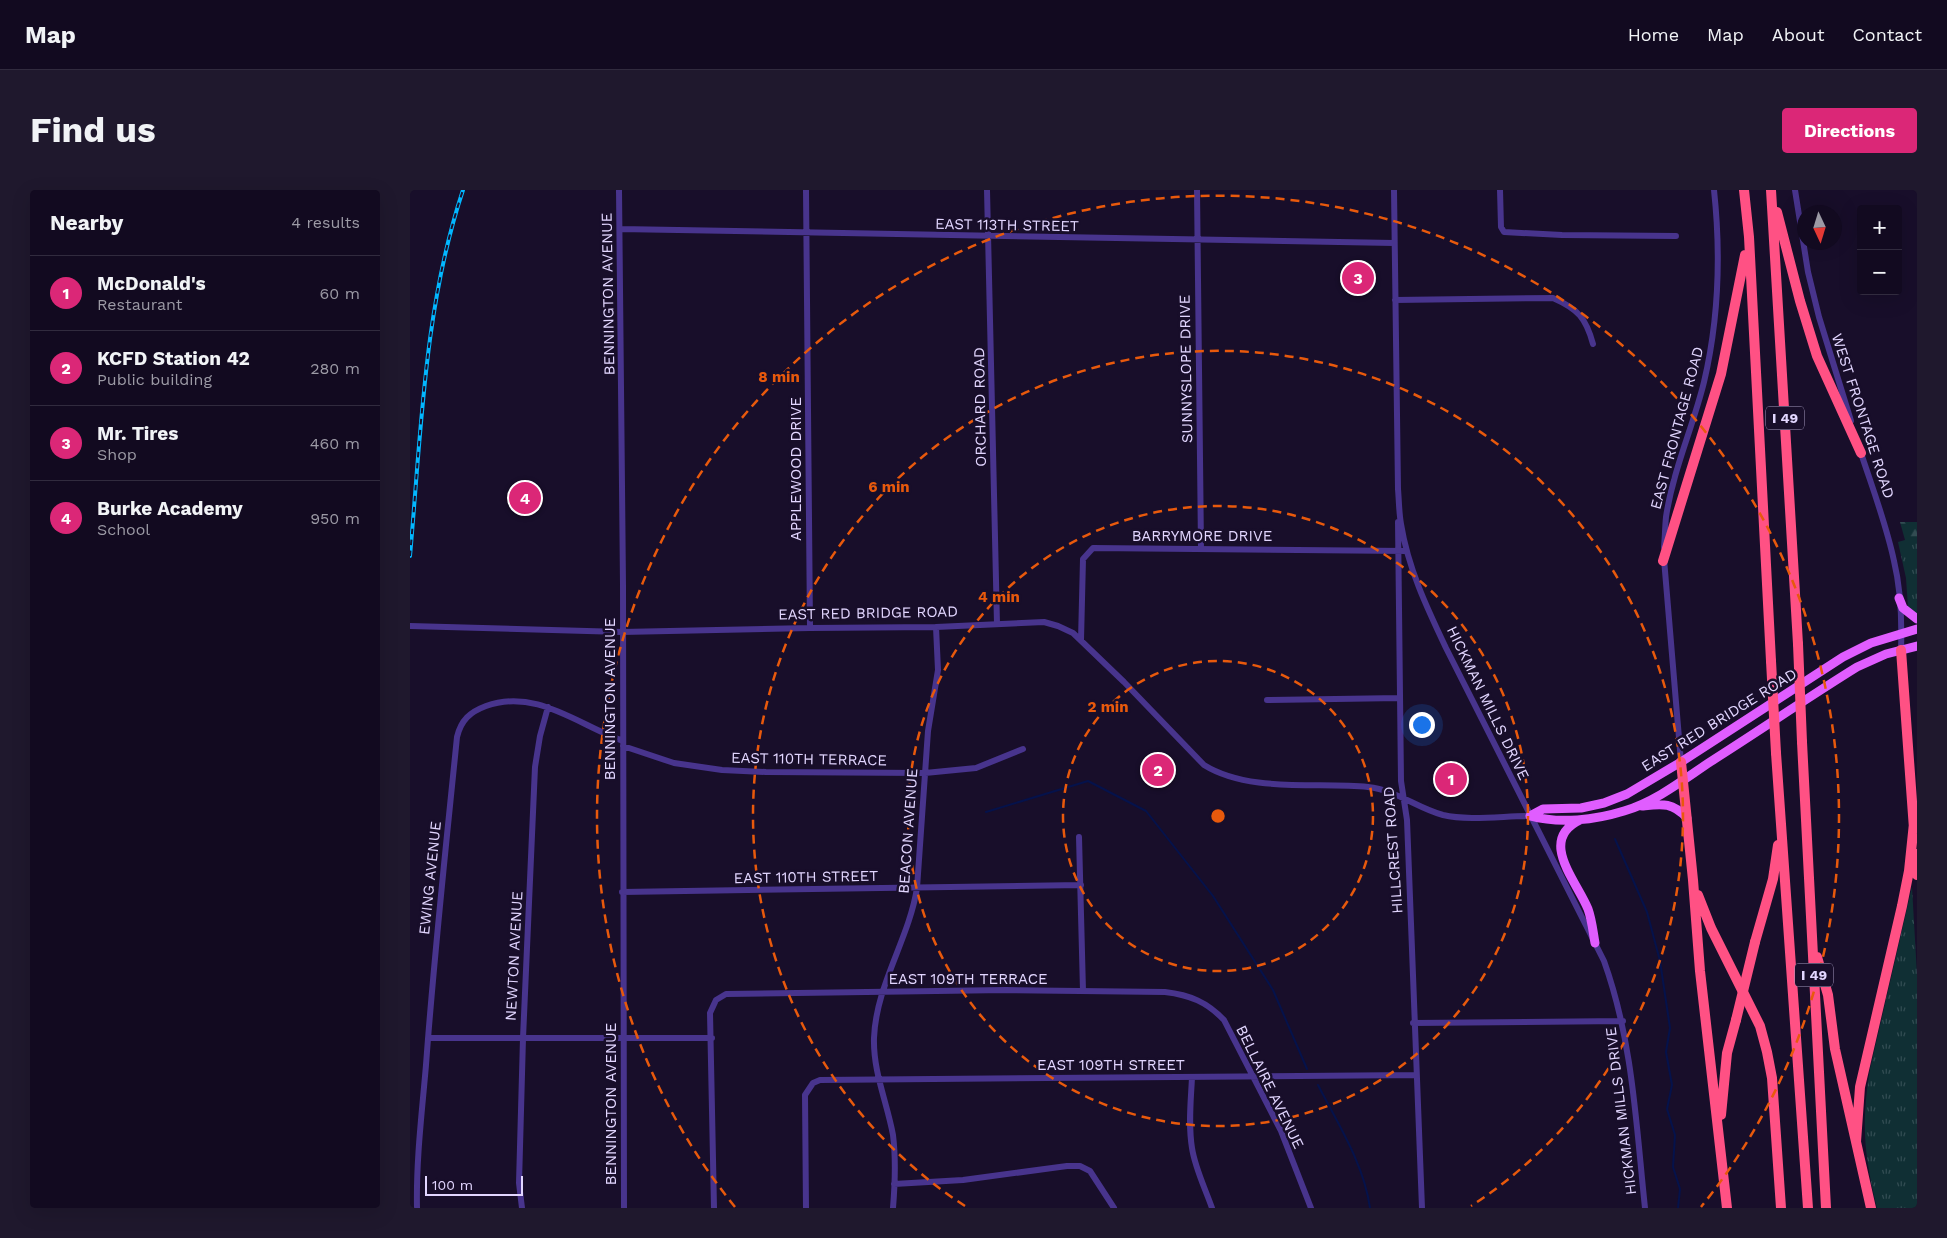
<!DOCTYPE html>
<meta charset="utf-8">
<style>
body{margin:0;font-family:"Work Sans",sans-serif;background:#1f182d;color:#f1f3f6}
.controls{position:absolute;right:15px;top:15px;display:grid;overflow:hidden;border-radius:5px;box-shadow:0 5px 20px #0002}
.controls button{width:45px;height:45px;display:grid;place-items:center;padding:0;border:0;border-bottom:1px solid #312b3e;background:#120a20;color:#f1f3f6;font:25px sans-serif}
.compass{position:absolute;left:1387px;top:15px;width:45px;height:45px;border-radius:50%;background:#120a20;box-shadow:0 5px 20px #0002;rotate:176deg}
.scale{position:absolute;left:15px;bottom:12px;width:98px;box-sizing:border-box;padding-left:5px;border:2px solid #e2d6ff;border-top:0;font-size:14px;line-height:18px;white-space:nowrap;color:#e2d6ff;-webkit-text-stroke:4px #180e2a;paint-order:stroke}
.you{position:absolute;left:1011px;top:534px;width:18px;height:18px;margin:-12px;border:4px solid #fff;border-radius:50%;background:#1a73e8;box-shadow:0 0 0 8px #1a73e833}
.badge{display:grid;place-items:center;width:32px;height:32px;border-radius:50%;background:#db2777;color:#fff;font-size:16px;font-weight:700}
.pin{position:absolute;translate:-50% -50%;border:2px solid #fff;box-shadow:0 1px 5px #0006}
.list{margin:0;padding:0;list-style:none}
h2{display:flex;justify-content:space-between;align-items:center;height:65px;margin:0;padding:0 20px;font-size:21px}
h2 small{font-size:16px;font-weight:400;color:#9c9aa5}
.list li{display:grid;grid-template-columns:32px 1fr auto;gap:15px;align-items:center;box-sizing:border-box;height:75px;padding:0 20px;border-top:1px solid #312b3e}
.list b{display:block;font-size:19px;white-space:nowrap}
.list p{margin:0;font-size:16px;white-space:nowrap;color:#9c9aa5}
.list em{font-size:16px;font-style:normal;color:#9c9aa5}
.map{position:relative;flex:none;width:1507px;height:1018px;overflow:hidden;border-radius:5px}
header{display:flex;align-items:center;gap:30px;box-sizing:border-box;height:70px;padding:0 25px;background:#120a20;border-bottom:1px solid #312b3e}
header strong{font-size:24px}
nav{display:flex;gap:28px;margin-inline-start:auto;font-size:18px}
.intro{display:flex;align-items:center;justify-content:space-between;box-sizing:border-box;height:120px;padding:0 30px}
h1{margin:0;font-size:35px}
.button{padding:12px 22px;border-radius:5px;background:#db2777;color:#fff;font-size:18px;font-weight:700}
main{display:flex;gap:30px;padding:0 30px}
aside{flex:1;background:#120a20;border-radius:5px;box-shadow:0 5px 20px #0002}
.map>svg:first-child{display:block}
</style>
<header>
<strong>Map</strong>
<nav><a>Home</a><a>Map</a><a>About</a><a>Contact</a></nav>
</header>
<div class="intro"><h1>Find us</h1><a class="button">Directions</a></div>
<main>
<aside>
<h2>Nearby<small>4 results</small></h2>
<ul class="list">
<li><span class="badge">1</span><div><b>McDonald's</b><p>Restaurant</p></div><em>60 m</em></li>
<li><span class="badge">2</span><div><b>KCFD Station 42</b><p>Public building</p></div><em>280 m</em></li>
<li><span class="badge">3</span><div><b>Mr. Tires</b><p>Shop</p></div><em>460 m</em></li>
<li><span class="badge">4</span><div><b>Burke Academy</b><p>School</p></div><em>950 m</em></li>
</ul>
</aside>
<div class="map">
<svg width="1507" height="1018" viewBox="0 0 1507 1018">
<defs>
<pattern id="grass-tufts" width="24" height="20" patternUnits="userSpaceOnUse" patternTransform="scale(1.25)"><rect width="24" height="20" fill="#102f34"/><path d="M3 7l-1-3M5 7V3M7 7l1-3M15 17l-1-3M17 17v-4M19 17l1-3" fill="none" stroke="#324c52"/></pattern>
<pattern id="forest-firs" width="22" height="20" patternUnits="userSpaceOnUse" patternTransform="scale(1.25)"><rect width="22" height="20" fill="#102f34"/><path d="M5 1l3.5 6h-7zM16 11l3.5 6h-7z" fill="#324c52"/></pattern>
</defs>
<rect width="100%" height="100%" fill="#180e2a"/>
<path fill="url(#grass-tufts)" d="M1495,350h12v76l-9,-9 -2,-29 -8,-36z
M1502,697l5,88v233h-40c-13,-53 -16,-84 -7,-139z"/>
<path fill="url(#forest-firs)" d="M1490,332h17v18h-12z"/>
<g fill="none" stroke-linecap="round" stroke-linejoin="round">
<path stroke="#05124b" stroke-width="2" d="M576,622l102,-31 58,30 67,85 60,94 34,79
M1205,649l32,73 13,49 10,67 -4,24 6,33 -5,24 8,26 -2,32 7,22 -2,19
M908,895c20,39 46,79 52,123"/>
<path stroke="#48348d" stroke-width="6" d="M209,0l4,395 1,623
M396,0l4,438
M577,0l10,434
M787,0l4,358
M984,0l4,299c1,12 1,24 3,35 7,44 26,84 45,124l158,313c29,81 32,163 41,247
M1090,0l1,37 3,5 58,3 114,1
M1385,0l13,82 11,45 32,104
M210,39l774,14
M985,110l158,-2c25,11 33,20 40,46
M1450,260c12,37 26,73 34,111 7,29 8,60 7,89
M988,332l3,259 6,39 15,388
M1254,357c1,-10 1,-20 2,-30 7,-47 27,-90 38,-135 15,-64 17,-127 10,-192
M1254,369l17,203
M0,436l212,6 188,-4 126,-1 108,-5 14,4 15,7 51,49 80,83c45,28 113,17 164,22 28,3 49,21 75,28 25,6 60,1 87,1
M671,450l2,-81 10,-11 314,3
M857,510l133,-2
M213,556l51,17 48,7 44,2 159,1 51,-5 47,-19
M669,647l4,154
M212,702l459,-7
M1003,833l210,-2
M18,848h284
M782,887c-1,23 -4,47 0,71 3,20 13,40 20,60
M484,994l69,-4 104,-14h13l10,5 24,37
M7,1018c-1,-48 5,-96 9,-143 8,-110 20,-219 31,-328 4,-17 13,-25 29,-31 50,-18 92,19 137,35
M112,1018l-3,-25 4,-145 12,-271 5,-31 8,-29
M304,1018l-4,-195 6,-13 10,-6 280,-4 159,2c25,3 42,10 59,28l57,111 30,77
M396,1018l-1,-113 8,-12 7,-3 595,-5
M483,1018c2,-24 3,-49 0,-73 -6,-33 -20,-63 -19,-97 2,-53 35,-99 43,-150l11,-157 10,-61 -2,-43"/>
<path stroke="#e05dff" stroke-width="9" d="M1489,408l4,10 14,11
M1232,616c20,-2 30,-4 45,12
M1120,626l13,-7 38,-1 23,-5 23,-9 54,-32 162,-105 28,-14 46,-14
M1120,626c30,8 65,4 94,-5 31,-9 59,-31 86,-49 49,-31 97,-64 147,-95l29,-13 31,-8
M1170,630c-42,20 -4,60 8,89 4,11 5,23 7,34"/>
<path stroke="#ff5184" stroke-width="10" d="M1334,0l5,47 22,424
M1361,0l27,454
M1367,22l23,89 17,55 44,97
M1253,371l58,-187 24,-119
M1491,460l13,179
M1392,552l24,466
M1366,563l32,455
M1271,572l12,118 7,91 27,237
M1506,664l1,21
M1288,705l13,33 49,98 7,26 5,26 9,130
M1345,752l18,-63 5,-34
M1407,767l11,38 7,54 36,159
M1311,925l6,-62 9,-33
M1446,952l4,-55 42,-181 7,-35 5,-48"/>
<defs>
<path id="rail" d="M0,366c11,-122 14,-249 53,-366"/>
</defs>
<use href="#rail" stroke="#02b7ff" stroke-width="4"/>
<use href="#rail" stroke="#180e2a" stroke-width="2" stroke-dasharray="5.5" stroke-linecap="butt"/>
<path stroke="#ff5184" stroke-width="10" d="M1388,454l4,98
M1361,471l5,92
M1326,830l19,-78"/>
</g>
<g fill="none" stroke="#e8590c" stroke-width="2.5" stroke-dasharray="9 6">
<circle cx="808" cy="626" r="155"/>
<circle cx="808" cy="626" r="310"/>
<path d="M555 1016A465 465 0 1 1 1061 1016"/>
<path d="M325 1017A621 621 0 1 1 1291 1017"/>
</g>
<g text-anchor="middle" stroke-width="5" stroke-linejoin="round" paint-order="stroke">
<g fill="#180e2a" stroke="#a59abf" stroke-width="1">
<rect x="1356" y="216.5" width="38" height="23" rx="4"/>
<rect x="1385" y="773.5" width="38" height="23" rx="4"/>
</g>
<g font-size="14" font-weight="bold" fill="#e2d6ff">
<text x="1375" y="233">I 49</text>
<text x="1404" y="790">I 49</text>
</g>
<g font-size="15" fill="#e2d6ff" stroke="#180e2a">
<text transform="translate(597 35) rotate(1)" y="5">EAST 113TH STREET</text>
<text transform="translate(198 104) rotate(-91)" y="5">BENNINGTON AVENUE</text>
<text transform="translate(776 179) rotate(-91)" y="5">SUNNYSLOPE DRIVE</text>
<text transform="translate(570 217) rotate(-91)" y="5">ORCHARD ROAD</text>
<text transform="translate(1453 226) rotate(72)" y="5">WEST FRONTAGE ROAD</text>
<text transform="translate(1267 238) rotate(-75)" y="5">EAST FRONTAGE ROAD</text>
<text transform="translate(386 279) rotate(-90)" y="5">APPLEWOOD DRIVE</text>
<text x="792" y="351">BARRYMORE DRIVE</text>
<text transform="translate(458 423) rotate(-1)" y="5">EAST RED BRIDGE ROAD</text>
<text transform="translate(200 509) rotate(-90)" y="5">BENNINGTON AVENUE</text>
<text transform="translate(1078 513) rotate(64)" y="5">HICKMAN MILLS DRIVE</text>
<text transform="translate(1309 530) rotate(-32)" y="5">EAST RED BRIDGE ROAD</text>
<text transform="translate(399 569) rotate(1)" y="5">EAST 110TH TERRACE</text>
<text transform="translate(498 641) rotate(-86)" y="5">BEACON AVENUE</text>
<text transform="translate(983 660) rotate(-94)" y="5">HILLCREST ROAD</text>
<text transform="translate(396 687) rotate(-1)" y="5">EAST 110TH STREET</text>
<text transform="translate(20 688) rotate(-84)" y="5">EWING AVENUE</text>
<text transform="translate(104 766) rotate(-87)" y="5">NEWTON AVENUE</text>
<text x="558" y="794">EAST 109TH TERRACE</text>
<text x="701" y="880">EAST 109TH STREET</text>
<text transform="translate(860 897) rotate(64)" y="5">BELLAIRE AVENUE</text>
<text transform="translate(201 914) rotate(-90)" y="5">BENNINGTON AVENUE</text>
<text transform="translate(1211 921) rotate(-97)" y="5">HICKMAN MILLS DRIVE</text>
</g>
</g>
<circle cx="808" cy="626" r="8" fill="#e8590c" stroke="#180e2a" stroke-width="2.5"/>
<g font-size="15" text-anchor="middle" font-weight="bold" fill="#e8590c" stroke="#180e2a" stroke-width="5" stroke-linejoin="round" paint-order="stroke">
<text x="369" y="192">8 min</text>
<text x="479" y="302">6 min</text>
<text x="589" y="412">4 min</text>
<text x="698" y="522">2 min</text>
</g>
</svg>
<div class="controls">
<button>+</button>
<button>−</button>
</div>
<svg class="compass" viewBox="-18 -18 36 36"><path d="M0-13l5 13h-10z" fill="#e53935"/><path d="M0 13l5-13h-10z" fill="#9c9aa5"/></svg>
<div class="scale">100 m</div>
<div class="you"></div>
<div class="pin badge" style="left:1041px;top:589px">1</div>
<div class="pin badge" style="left:748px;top:580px">2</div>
<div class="pin badge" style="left:948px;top:88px">3</div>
<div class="pin badge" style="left:115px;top:308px">4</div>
</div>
</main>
